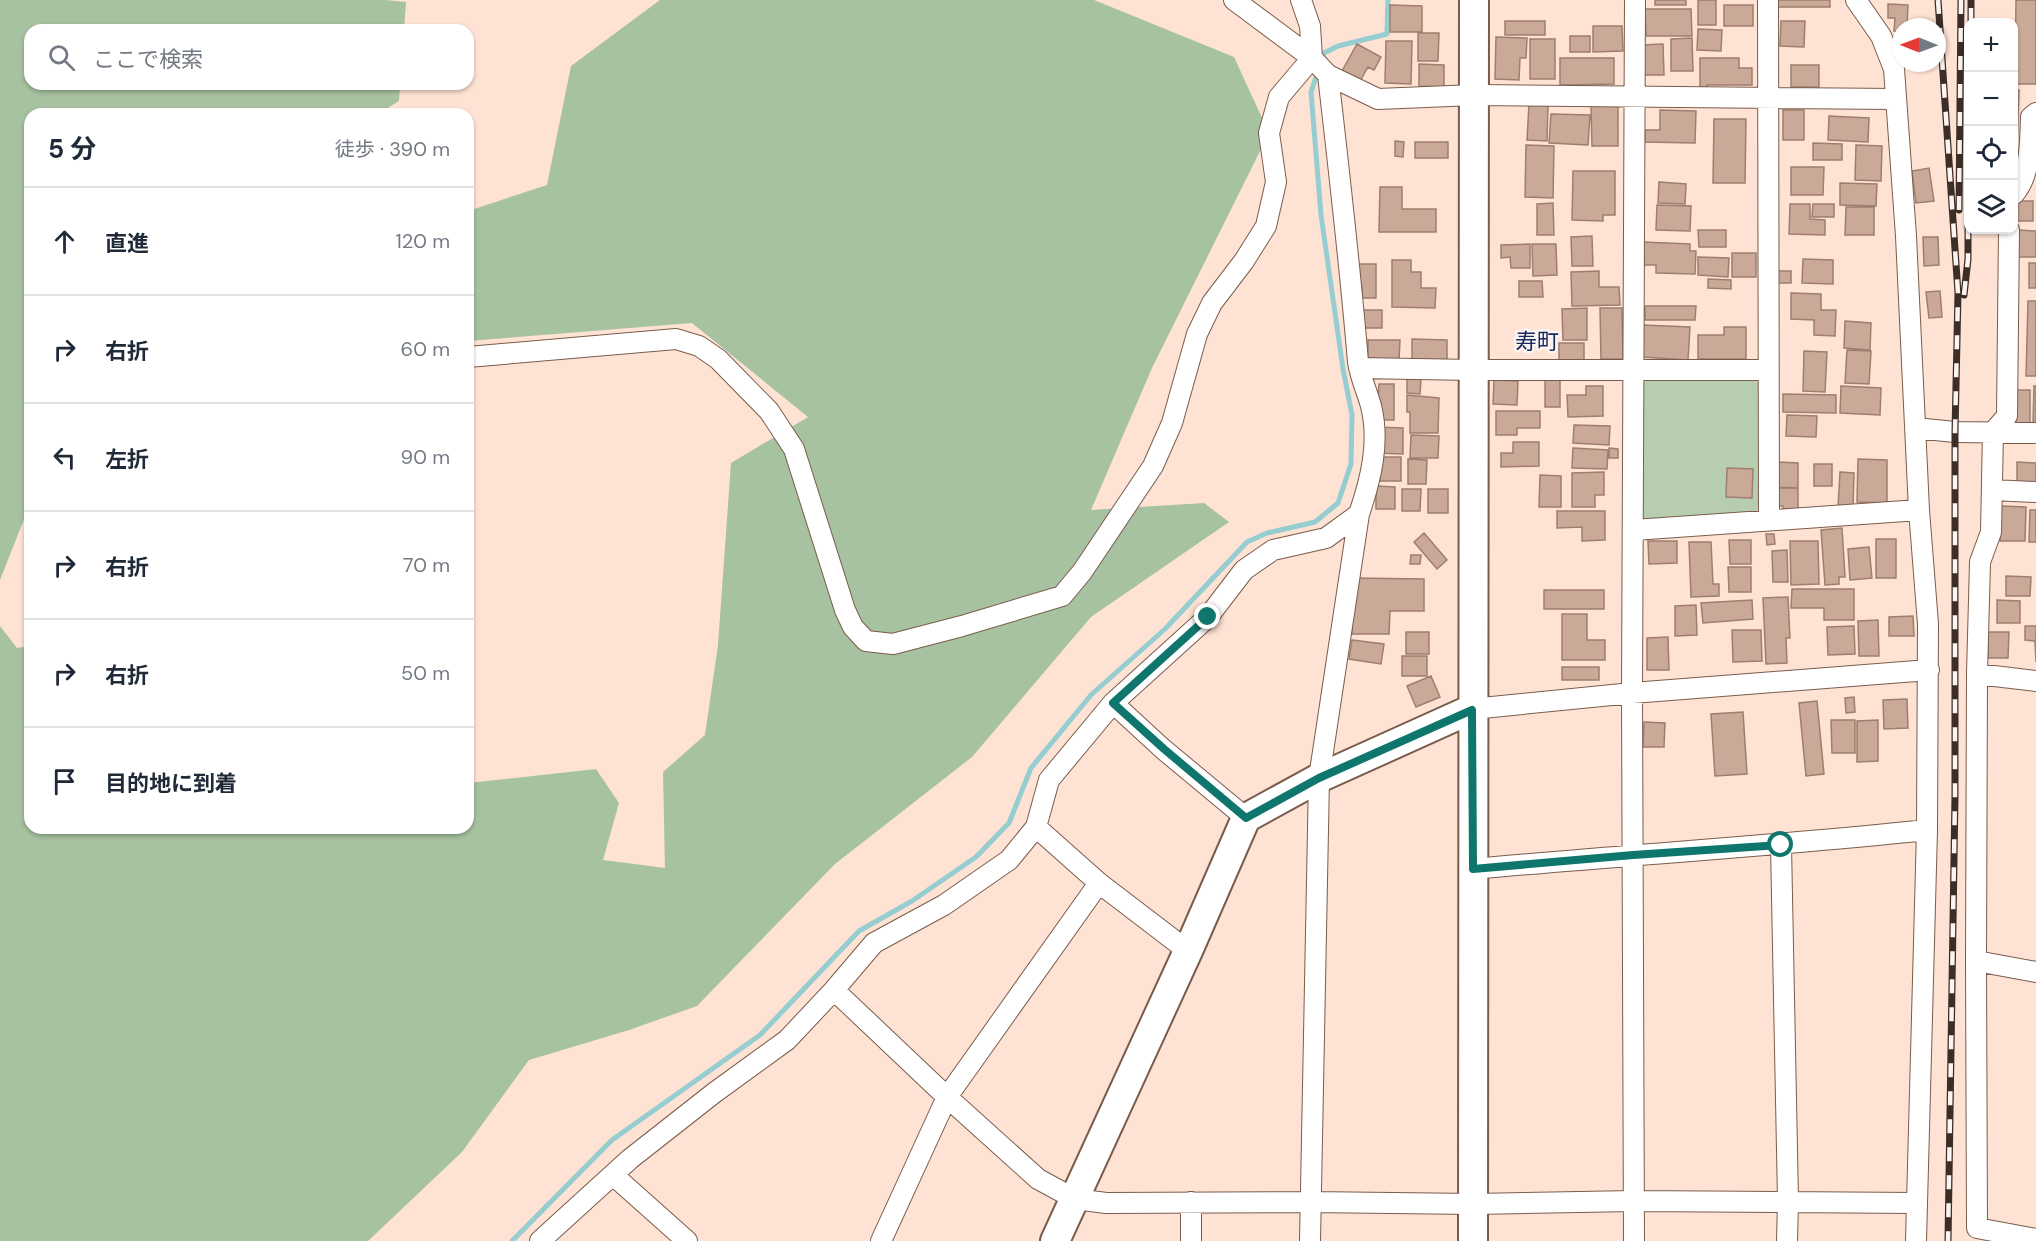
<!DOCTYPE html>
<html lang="ja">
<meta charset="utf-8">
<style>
body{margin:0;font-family:"DM Sans","Noto Sans JP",sans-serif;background:#f2f2f3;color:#1f2937}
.controls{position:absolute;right:18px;top:18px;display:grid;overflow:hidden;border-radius:12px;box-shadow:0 2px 4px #0004}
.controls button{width:54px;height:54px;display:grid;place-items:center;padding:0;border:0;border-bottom:2px solid #e0e1e3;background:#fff;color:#1f2937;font:30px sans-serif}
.compass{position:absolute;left:1892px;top:18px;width:54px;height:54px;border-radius:50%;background:#fff;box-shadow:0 2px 4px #0004;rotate:271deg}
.stop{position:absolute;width:18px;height:18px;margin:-14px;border:4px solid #0f766e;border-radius:50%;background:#fff}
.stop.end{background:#0f766e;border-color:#fff;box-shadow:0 2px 6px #0008}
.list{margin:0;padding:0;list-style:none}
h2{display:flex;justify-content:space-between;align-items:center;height:78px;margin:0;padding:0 24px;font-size:26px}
h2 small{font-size:20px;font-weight:400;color:#747a83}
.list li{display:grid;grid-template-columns:39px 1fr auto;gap:18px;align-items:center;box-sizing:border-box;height:108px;padding:0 24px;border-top:2px solid #e0e1e3}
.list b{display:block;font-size:22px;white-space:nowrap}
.list em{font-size:20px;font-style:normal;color:#747a83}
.icon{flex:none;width:33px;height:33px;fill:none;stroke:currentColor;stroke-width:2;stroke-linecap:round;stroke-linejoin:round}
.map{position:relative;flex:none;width:2036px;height:1241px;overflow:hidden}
.search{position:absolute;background:#fff;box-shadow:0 2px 4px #0004;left:24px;top:24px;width:450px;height:66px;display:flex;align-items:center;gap:15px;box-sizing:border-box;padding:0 21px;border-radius:18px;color:#747a83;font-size:22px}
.panel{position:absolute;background:#fff;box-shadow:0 2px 4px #0004;left:24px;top:108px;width:450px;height:726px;border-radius:18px}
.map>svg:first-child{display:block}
</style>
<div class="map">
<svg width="2036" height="1241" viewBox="0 0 2036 1241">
<rect width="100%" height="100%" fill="#fee2d3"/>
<path fill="#b6cdb0" d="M1754,377l6,7 -2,126 -7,3 -102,9 -8,-6 -1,-130 8,-7z"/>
<path fill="#a7c2a0" d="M0,0h385l21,2 -2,28h-374v54h370l-1,17 -21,13h-348v390l-30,76z
M660,0h434l140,57 35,76 -117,235 -61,142 113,-7 25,19 -138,95 -119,140 -137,107 -138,142 -68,24 -100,30 -67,92 -94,89h-368v-615l17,22 13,-2v182h438v-45l128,-14 23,34 -16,57 62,8 -2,-96 42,-37 13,-90 13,-182 77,-46 -116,-94 -224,18v-130l79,-26 24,-119z"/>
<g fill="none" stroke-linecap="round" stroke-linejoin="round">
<path stroke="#96cdd0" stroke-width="5" d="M1321,62l3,-9 14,-7 49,-12 1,-34
M512,1241l100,-101 148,-105 99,-104 53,-30 64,-44 33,-34 22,-55 60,-73 74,-66 82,-87 20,-9 48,-11 23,-19 13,-39 1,-49 -9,-46 -22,-154 -10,-123 7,-21"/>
</g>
<path fill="#cba998" stroke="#9e7e6e" stroke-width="1.5" d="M1655,0h31v5h-31z
M1698,0h18v25h-18z
M1777,0h53v7h-53z
M2016,0h20v84h-21z
M1888,4l20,1 -1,22h-6v5l-7,-1 1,-13h-7z
M1390,5l32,1v26h-32z
M1724,5h29v21h-29z
M1645,9h46l1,27h-46z
M1505,21h40v14h-40z
M1781,21h24l-1,26 -24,-1z
M1593,26h29l1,25 -30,1z
M1698,29l24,1 -1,21 -24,-1z
M1418,33h21l-1,28h-20z
M1570,36h20v16h-20z
M1496,37l31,1 -1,20h-6l-1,22 -24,-1z
M1692,38l1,33h-22v-32z
M1530,39h25v40h-25z
M1386,41h26l-1,43 -26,-1z
M1357,44l24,13 -7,13 -6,-3 -8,14 -18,-10z
M1663,44l1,31h-22v-30z
M1560,58h54v26l-54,1z
M1700,58h39v10h13v17h-45v2h-7z
M1419,64l25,1v22l-25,-1z
M1791,65h28v22h-28z
M2014,90h5l-2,60h-3z
M1529,104l19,1 -1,36 -20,-1z
M1591,106h27v40h-26z
M1660,110l36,1 -1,32 -50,-1v-12h15z
M1783,110h21v30h-21z
M1551,114l39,1 -2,30 -39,-2z
M1829,116l40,2 -1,24 -40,-2z
M1714,119h32l-1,64h-32z
M1395,141l9,1 -1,15 -8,-1z
M1415,142h33v16h-33z
M1813,143l29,1v16h-29z
M1526,145l28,1 -1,52 -28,-1z
M1856,145l26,1 -1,35 -26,-1z
M1791,167h33l-1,28h-32z
M1929,168l5,33 -18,2 -4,-32z
M1573,171h42v44h-12v6l-31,-1z
M1659,182l27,2 -1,20 -27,-1z
M1840,183l37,1 -1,22 -36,-1z
M1380,187h22v22h34v23h-57z
M2018,201h15v20h-15z
M1553,203l1,32h-17v-31z
M1790,204h20v15l15,1v15l-36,-1z
M1813,204h21v13h-22z
M1657,205l34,1 -1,25 -34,-1z
M1846,207h28v28h-29z
M1698,230h28v17h-27z
M2019,230l17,1v26h-18z
M1592,236l1,30h-21l-1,-29z
M1923,237h15l1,28 -15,1z
M1642,242l48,2v7h6l-1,23 -39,-1v-8h-15z
M1530,244v24h-19l-1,-11 -9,1v-13z
M1532,244h24l1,31 -24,1z
M1732,253h24v24h-24z
M1698,257l31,1 -1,19 -30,-2z
M1803,259l30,1v24l-31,-1z
M1392,260h19v12h10v16h15l-1,20 -43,-1z
M2029,263h7v25h-7z
M1356,264h20v34h-14v-11h-6z
M1599,271v16h20l1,18 -48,1 -1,-34z
M1773,271h18v12h-18z
M1708,279l23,1v9l-23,-1z
M1519,281h23l1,16h-24z
M1940,291l2,26 -13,1 -3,-26z
M1791,293l30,1v16h15l-1,26 -21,-1v-15l-23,-1z
M2028,301h8v75h-10z
M1645,306h51l-1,14h-50z
M1587,308v32h-24l-1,-31z
M1600,308h22l1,51h-22z
M1357,310h25v18h-25z
M1845,321l26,2 -1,27 -26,-2z
M1642,325l48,2 -2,33 -47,-3z
M1724,327h22v32h-48v-24h26z
M1412,339l35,1v21h-35z
M1368,340h32l-1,20 -31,-1z
M1559,343h25v21h-25z
M1847,350l24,1 -2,33 -24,-1z
M1804,351l23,1 -2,40 -22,-1z
M1560,377v30h-15v-29z
M1407,378l14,1 -1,15 -13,-1z
M1494,380l24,1 -1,24 -24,-1z
M1379,384h15v36h-24l8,-22z
M1586,386h17v30l-35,1 -1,-22h19z
M1841,386l40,2 -1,27 -40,-2z
M2034,386h2v38h-3z
M2016,390h14v33h-15z
M1783,394l53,1v18l-53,-1z
M1407,395l32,3 -1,35h-28v-21h-3z
M1496,411h44v17h-23v7h-21z
M1787,415l30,1 -1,21 -30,-1z
M1574,425l36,1 -1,19 -36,-2z
M1376,427l27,1v26l-27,-1z
M1411,435l28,1 -1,22h-28z
M1513,442h26v24l-38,1v-14h12z
M1573,448l35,2 -1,19 -35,-1z
M1609,448l9,1v9h-9z
M1380,457h21v24h-21z
M1408,459l19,1 -1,24h-18z
M1858,459l29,1v43l-30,-1z
M1776,462l22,1v25l-23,-1z
M2017,462l19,1v20l-19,-1z
M1814,464h18v22h-18z
M1727,468l26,1 -1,29 -26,-1z
M1604,472v23h-9v12h-23v-34z
M1840,472l14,1 -1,34h-15z
M1540,475l21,1v31h-22z
M1376,486l19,1v22h-19z
M1775,488h23v22l-15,-1v-3h-8z
M1402,489h19l-1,22h-18z
M1428,489h20v24h-20z
M2001,506l25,1 -1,34h-25z
M2030,510h6v32h-7z
M1557,511h48v29l-23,1v-14l-25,1z
M1842,528l3,49h-6v7l-14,1 -4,-55z
M1424,533l23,27 -10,9 -23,-27z
M1766,534h8l1,10 -8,1z
M1876,539h20v39h-20z
M1729,540h22v24h-21z
M1648,541h29v22l-28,1z
M1790,541h28l1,43 -28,1z
M1689,542h22l2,42h6v12l-28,1z
M1869,547l3,31 -22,2 -2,-31z
M1787,550l1,32h-15l-1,-31z
M1411,555h10l-1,9h-10z
M1728,567h23v25h-22z
M2006,576l25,1 -1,19h-24z
M1353,578l71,1v32h-34l-1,23h-37z
M1792,589h62v31h-30v-12h-33z
M1544,590h60v19h-60z
M1788,597l2,41h-4l1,25 -21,1 -3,-66z
M1752,600l1,19 -50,4 -2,-20z
M1997,600l23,1v22h-23z
M1696,605l1,30 -22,1v-30z
M1562,614h25v26h18v20h-43z
M1913,616l1,20h-25v-19z
M1878,620l1,36h-20l-1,-35z
M1854,626l1,28 -27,1 -1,-28z
M2025,626h11v36l-1,-21 -10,-1z
M1732,630h29l1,31 -29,1z
M1406,632h23v22h-23z
M1988,632h21l-1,26h-20z
M1668,637l1,33h-22v-32z
M1352,640l32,4 -3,20 -32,-5z
M1402,656h25v20h-25z
M1562,667h37v13h-37z
M1431,676l9,21 -24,10 -9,-21z
M1854,697l1,15 -9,1 -1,-15z
M1907,699l1,29 -24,1 -1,-29z
M1817,701l7,73 -18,2 -7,-73z
M1743,712l4,62 -32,2 -4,-62z
M1831,720h24v33h-23z
M1878,720v41l-21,1v-41z
M1644,722l21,1 -1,24h-21z"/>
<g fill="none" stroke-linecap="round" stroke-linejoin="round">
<defs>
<path id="street" d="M1234,0l78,58 16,17 50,24 96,-4 422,4
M1768,0l1,520
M1856,0l25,36 13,33 12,167 13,274 9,114 -1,206 -11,411
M2014,194c17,-19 16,-53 17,-77l5,-4
M2009,230l-2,186 -14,16 -2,100 -11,30 -3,112 -1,287 1,267 59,11
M468,357l208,-18 23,7 19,13 51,52 25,38 51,161 8,17 13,14 27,3 69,-18 100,-30 20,-24 71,-106 19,-43 25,-89 15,-31 32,-42 22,-35 10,-44 -7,-49 10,-36 33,-39 -2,-32 -9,-26
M1359,368l114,2h295
M1915,428l40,4 81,1
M1992,490l44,2
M1634,530l285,-20
M1977,674l59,7
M1113,703l50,46 83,69
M1472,709l160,-16 297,-23
M1036,827l63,56 89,68
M1781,845l7,356 -1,40
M1473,869c151,-14 303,-23 454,-39
M1976,961l60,11
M834,990l113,107 91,82 37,20 31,4 204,-1 164,2 160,-3 283,2
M613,1175l74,66
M1191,1202v39
M540,1241l90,-82 84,-66 73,-53 47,-50 40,-47 70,-38 65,-45 27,-33 13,-47 64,-77 95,-86 36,-47 29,-20 53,-12 33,-24
M881,1241l66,-144 152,-214
M1310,1241l9,-463 40,-264c12,-35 21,-72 12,-108 -4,-15 -11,-29 -13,-44 -8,-96 -19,-192 -30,-287
M1634,1241l-2,-548 3,-693"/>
<path id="secondary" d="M1055,1241l133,-290 58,-133 73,-40 153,-69
M1473,1241l1,-1241"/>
</defs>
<use href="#street" stroke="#7a5c4c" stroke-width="22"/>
<use href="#secondary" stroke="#7a5c4c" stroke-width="32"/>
<use href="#street" stroke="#fff" stroke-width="20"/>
<use href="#secondary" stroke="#fff" stroke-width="28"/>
<defs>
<path id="rail" d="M1938,0l20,293 -3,139v363l-7,446
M1971,22v-22
M1959,210l2,-210
M1964,295l4,-36v-34"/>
</defs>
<use href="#rail" stroke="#3c2d26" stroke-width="7"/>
<use href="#rail" stroke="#fbf4f0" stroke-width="4.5" stroke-dasharray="14" stroke-linecap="butt"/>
</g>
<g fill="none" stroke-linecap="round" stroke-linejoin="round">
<path stroke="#0f766e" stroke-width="8" d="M1208,617l-95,86 51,46 82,69 73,-40 153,-68 1,159 160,-14 148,-10"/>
</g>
<g text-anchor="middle" stroke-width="5" stroke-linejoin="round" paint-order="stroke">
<g font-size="22" fill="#172b61" stroke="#fbf4f0">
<text x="1537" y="349">寿町</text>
</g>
</g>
</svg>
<div class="controls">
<button>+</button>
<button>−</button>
<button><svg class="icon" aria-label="locate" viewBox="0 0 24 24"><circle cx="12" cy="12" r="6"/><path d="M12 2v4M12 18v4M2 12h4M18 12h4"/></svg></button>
<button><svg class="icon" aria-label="layers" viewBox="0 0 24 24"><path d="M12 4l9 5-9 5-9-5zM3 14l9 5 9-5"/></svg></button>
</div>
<svg class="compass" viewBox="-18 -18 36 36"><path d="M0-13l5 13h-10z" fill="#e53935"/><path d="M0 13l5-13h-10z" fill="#747a83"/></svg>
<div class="stop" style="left:1781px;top:845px"></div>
<div class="stop end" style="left:1208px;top:617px"></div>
<div class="search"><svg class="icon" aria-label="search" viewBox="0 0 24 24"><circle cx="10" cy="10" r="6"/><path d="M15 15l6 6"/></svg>ここで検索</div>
<section class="panel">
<h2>5 分<small>徒歩 · 390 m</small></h2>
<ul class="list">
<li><svg class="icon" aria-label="ahead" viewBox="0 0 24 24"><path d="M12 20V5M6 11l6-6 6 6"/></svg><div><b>直進</b></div><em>120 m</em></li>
<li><svg class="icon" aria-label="right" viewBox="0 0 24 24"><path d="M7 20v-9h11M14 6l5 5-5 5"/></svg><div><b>右折</b></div><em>60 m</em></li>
<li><svg class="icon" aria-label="left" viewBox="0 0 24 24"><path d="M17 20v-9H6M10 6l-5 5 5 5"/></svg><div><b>左折</b></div><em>90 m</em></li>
<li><svg class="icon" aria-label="right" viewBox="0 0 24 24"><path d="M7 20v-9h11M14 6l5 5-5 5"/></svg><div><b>右折</b></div><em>70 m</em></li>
<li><svg class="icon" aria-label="right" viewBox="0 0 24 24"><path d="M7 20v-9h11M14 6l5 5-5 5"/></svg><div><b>右折</b></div><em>50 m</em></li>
<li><svg class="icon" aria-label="arrive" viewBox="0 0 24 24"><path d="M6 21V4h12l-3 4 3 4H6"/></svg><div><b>目的地に到着</b></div></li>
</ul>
</section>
</div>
